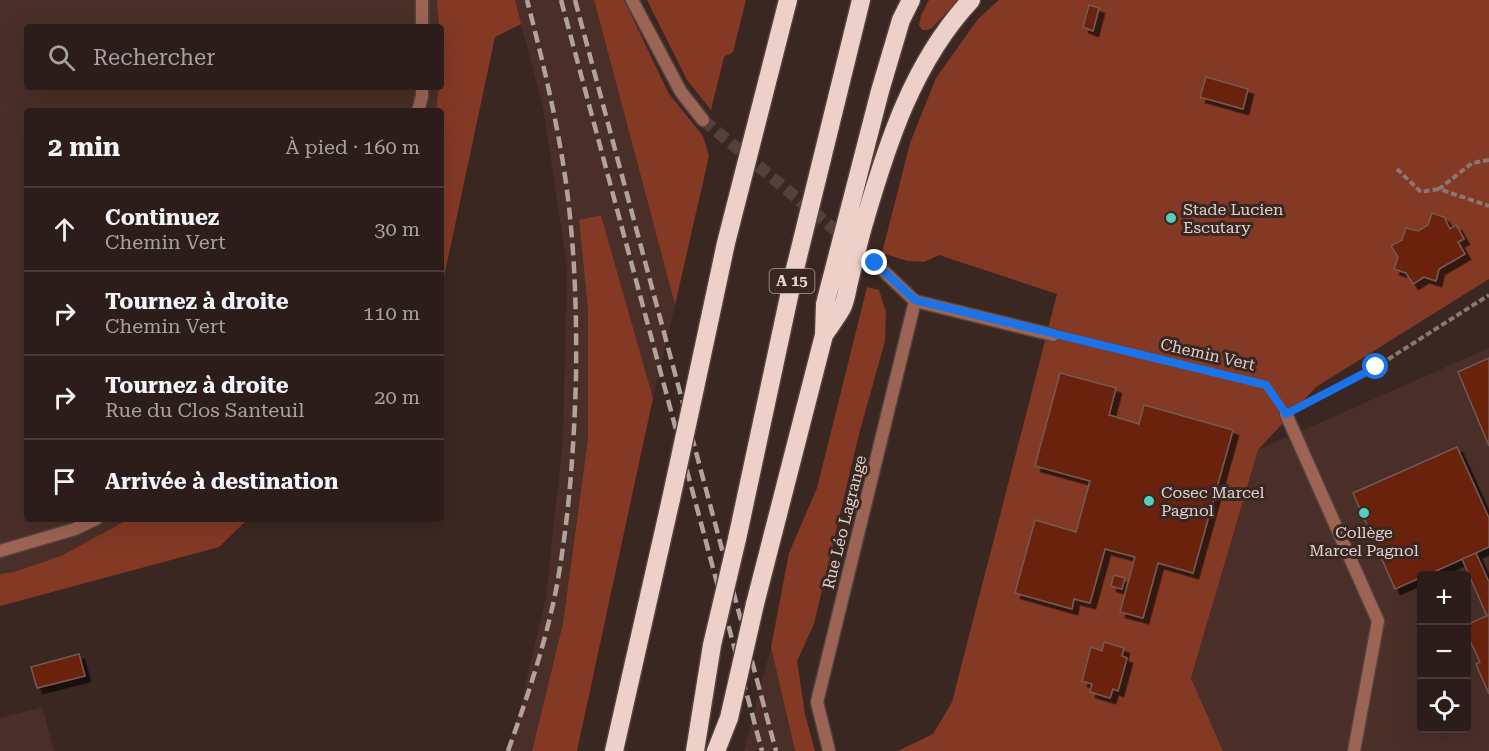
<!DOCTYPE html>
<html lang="fr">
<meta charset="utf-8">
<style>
body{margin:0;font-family:"Roboto Serif",serif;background:#382a27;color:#f1f3f6}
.controls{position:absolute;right:18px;bottom:18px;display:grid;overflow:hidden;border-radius:6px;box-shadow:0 6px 24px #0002}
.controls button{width:54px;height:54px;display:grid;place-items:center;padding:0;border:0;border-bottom:2px solid #483b39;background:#2c1d1a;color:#f1f3f6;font:30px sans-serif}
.stop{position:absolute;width:18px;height:18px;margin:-14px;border:4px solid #1a73e8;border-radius:50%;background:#fff}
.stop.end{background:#1a73e8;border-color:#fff;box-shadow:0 2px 6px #0008}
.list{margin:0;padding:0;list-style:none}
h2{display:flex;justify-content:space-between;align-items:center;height:78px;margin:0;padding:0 24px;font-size:26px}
h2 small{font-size:20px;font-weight:400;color:#a6a2a2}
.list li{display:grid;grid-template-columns:39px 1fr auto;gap:18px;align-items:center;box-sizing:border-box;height:84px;padding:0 24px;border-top:2px solid #483b39}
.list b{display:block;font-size:22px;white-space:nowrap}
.list p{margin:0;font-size:20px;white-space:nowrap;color:#a6a2a2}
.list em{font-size:20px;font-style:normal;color:#a6a2a2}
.icon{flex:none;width:33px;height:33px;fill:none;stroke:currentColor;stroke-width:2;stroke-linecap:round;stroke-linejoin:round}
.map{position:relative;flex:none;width:1489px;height:751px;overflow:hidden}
.search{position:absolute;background:#2c1d1a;box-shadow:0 6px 24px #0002;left:24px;top:24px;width:420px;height:66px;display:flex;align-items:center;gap:15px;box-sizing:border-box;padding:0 21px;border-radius:6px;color:#a6a2a2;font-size:22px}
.panel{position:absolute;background:#2c1d1a;box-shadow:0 6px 24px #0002;left:24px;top:108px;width:420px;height:414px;border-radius:6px}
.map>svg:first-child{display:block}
</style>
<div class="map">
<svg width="1489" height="751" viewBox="0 0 1489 751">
<defs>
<filter id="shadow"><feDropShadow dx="5.5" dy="5.5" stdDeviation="0" flood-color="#0009"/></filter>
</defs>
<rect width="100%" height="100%" fill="#3b2722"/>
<path fill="#492f27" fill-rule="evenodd" d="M0,0h594l81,305 -22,93 -52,-183 -22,5 9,90v128l-25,185 -31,128h-27l14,-38 27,-116 17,-160 4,-170 -24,-160 -22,-83 -26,13 -54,254v-180h-414v408h221l-29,28 -219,59zM27,27h414v60h-414z
M1489,348v403h-266l-32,-73 67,-228zM1422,576h44v152h-44z
M771,647l24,104h-51z
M42,707l12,44h-54v-33z"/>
<path fill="#833924" d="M437,0h78l6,24 -26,13 -54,254v-180h-5l3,-24h2v-60h-2z
M594,0h30l45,94 34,42 6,20 -34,149z
M647,0h99l-13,52 -9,5 -13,53 -24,-30z
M929,0h29l-25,27 -5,3h-6l-3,-5 2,-10z
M999,0h490v279l-173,108 -58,63 -67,228 32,73h-325l35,-17 19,-32 105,-408 -118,-39 -15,7 -16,-1 -26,-8 28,-110 26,-65 42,-59z
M601,215l52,183 -76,353h-45l31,-128 25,-185v-128l-9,-90z
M867,287l12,3 7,22 -1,29 -26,93 -45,190 -17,37 8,53 10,37h-20l-24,-104 18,-94 28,-65z
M129,519h119l-29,28 -219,59v-32l14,-2 47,-16z"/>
<path fill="#6b2009" stroke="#715b55" stroke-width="1.5" filter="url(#shadow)" d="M1089,5l10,3 -6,23 -10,-4z
M1206,77l42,12 -5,20 -43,-12z
M1432,213l12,4 6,12 6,-4 8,14 -6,3 7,12 -26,15 -3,12 -12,-4 -11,7 -7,-11 -12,-4 4,-12 -7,-11 11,-6 4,-12 12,3 10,-6z
M1489,358v88l-31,-74z
M1060,373l56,15 -7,27 30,9 5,-19 89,25 -40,143 -35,-10 -15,55 -23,-6 15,-55 -30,-8 -15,54 -16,-4 -2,10 -57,-16 20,-73 41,12 14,-51 -55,-15z
M1457,447l32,71v29l-64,29h-3v1l-27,12 -42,-96z
M1476,553l13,29v33l-2,1 -25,-57z
M1114,575l11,3 -3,11 -11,-3z
M1489,615v79l-13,-30 4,-2 -14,-30v-7z
M1104,642l20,6 -2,8 5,2 -9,33 -5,-2 -3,9 -20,-6 2,-8 -10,-3 9,-34 11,4z
M79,654l6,22 -48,12 -6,-21z"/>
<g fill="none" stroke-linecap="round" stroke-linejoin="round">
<path stroke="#54413c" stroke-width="12" stroke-dasharray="12 6" stroke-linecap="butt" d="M703,120l172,143"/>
<defs>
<path id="lane" d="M422,0v27
M418,111l4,-15v-9
M915,301l138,34
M1286,414l92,207 -24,130
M0,551l75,-22 21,-10"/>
<path id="street" d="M632,0l49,92 22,28
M829,751l-12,-49 98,-401 -40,-38"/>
<path id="highway" d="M824,335c6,-9 13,-18 18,-27 4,-8 5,-18 7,-26 5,-21 10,-42 16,-62 23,-79 49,-159 106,-220
M695,388l31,-145 62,-243
M737,539l57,-266 67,-273
M755,604l69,-269 1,-31 55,-213 21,-71 10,-20
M614,751l57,-252
M695,751l17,-106
M716,751l13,-33"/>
</defs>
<use href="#lane" stroke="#55423e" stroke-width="15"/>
<use href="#street" stroke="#55423e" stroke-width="15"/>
<use href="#highway" stroke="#55423e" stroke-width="21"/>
<path stroke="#887772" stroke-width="4" stroke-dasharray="6 3" stroke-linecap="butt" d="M1489,160l-17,3 -33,26 50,17
M1397,169l24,23 18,-3
M1068,338l198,47 10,14
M1301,406l75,-39 113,-72"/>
<use href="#lane" stroke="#9c6454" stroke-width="12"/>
<use href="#street" stroke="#9c6454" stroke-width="12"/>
<use href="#highway" stroke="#edd1c8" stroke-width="18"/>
<path stroke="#b1a29d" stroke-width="4.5" stroke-dasharray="12 6" stroke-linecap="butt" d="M561,0l201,751
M575,0l201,751
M508,751c19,-53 37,-106 48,-161 13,-70 18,-141 20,-213 1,-75 -2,-152 -15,-226 -9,-51 -21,-101 -34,-151"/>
<defs>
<path id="highway-bridge" d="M671,499l24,-111
M712,645l25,-106
M729,718l26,-114"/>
</defs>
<use href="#highway-bridge" stroke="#55423e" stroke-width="21" stroke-linecap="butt"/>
<use href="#highway-bridge" stroke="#edd1c8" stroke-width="18"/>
</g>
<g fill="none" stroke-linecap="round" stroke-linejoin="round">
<path stroke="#1a73e8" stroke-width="8" d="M875,263l40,37 351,85 20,29 90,-47"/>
</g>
<g fill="#57cec2" stroke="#3b2722" stroke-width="2">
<circle cx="1171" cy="218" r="6"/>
<circle cx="1149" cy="501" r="6"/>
<circle cx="1364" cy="513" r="6"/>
</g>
<g text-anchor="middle" stroke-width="6" stroke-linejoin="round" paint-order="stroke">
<rect fill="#3b2722" stroke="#ae9f9a" stroke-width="1.5" x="769.5" y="269" width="45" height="24" rx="4.5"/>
<g font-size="15" font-weight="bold" fill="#dfd2ce">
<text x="792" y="286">A 15</text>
</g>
<g font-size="16" fill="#dfd2ce" stroke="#3b2722" text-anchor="start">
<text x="1183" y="215">Stade Lucien<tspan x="1183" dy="18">Escutary</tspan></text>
<text x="1161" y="498">Cosec Marcel<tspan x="1161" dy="18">Pagnol</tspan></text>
<text x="1364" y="538" text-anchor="middle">Collège<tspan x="1364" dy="18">Marcel Pagnol</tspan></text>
</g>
<g font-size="16" fill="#dfd2ce" stroke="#3b2722">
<text transform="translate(1208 354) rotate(13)" y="6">Chemin Vert</text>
<text transform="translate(844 522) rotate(-76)" y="6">Rue Léo Lagrange</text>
</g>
</g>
</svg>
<div class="controls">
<button>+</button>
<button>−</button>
<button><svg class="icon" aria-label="locate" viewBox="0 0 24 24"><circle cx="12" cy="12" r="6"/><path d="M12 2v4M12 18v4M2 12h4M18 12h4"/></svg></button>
</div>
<div class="stop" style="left:1376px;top:367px"></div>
<div class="stop end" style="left:875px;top:263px"></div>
<div class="search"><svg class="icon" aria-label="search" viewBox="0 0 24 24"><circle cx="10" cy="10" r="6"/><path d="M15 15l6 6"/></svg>Rechercher</div>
<section class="panel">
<h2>2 min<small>À pied · 160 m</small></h2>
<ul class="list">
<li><svg class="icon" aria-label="ahead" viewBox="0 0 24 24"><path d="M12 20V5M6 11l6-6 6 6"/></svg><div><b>Continuez</b><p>Chemin Vert</p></div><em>30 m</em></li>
<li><svg class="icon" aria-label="right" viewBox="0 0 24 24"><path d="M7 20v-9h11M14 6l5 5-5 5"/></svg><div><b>Tournez à droite</b><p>Chemin Vert</p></div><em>110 m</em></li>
<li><svg class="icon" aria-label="right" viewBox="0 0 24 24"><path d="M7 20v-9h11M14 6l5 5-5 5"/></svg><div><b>Tournez à droite</b><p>Rue du Clos Santeuil</p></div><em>20 m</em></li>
<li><svg class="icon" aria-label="arrive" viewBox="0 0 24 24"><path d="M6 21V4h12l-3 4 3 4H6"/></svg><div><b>Arrivée à destination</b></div></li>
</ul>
</section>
</div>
